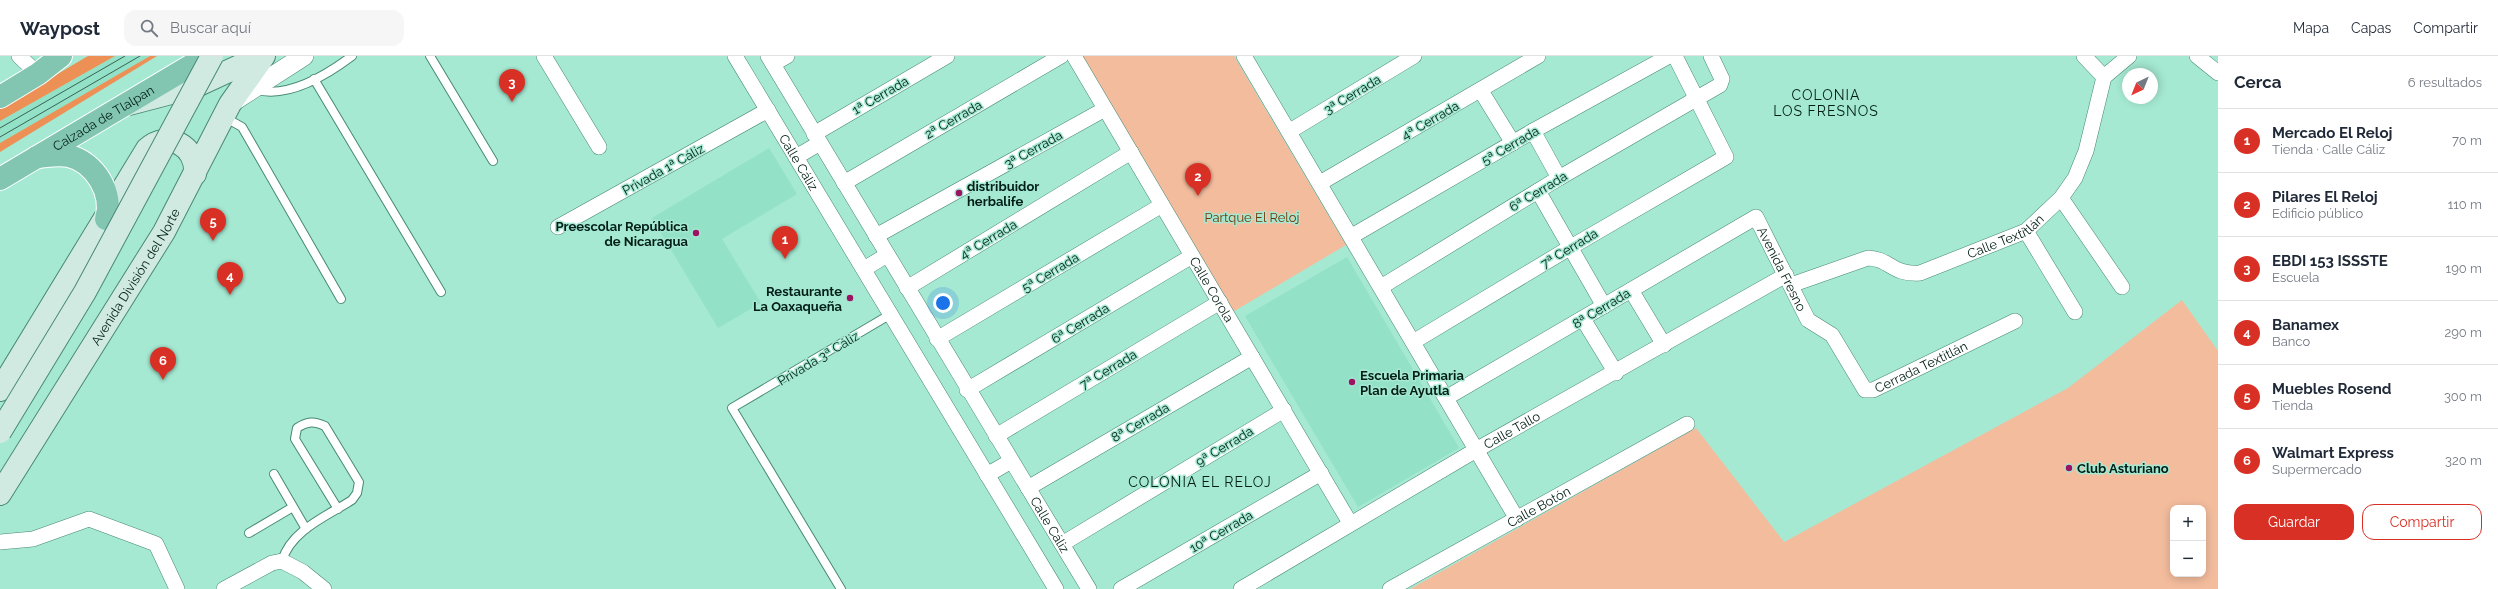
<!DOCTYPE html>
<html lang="es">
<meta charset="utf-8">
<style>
body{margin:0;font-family:Raleway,sans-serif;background:#f6f6f7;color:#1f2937}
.controls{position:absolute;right:12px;bottom:12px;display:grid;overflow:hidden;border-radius:8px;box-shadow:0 2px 10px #0003}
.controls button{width:36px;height:36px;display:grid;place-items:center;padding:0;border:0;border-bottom:1px solid #e0e1e3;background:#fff;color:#1f2937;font:20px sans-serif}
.compass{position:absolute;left:2122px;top:12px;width:36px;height:36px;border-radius:50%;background:#fff;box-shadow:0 2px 10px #0003;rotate:223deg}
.you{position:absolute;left:943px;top:247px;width:14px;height:14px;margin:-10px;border:3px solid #fff;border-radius:50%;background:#1a73e8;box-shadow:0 0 0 6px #1a73e833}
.badge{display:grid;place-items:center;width:26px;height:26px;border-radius:50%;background:#d93025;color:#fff;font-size:13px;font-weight:700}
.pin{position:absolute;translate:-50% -33px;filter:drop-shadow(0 1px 2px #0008)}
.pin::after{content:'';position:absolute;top:21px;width:14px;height:12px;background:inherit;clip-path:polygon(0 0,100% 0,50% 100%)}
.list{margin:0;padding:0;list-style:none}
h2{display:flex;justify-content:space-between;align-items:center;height:52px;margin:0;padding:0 16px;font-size:17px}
h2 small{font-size:13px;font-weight:400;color:#747a83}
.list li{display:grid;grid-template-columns:26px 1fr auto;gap:12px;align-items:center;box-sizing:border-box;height:64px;padding:0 16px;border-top:1px solid #e0e1e3}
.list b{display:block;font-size:15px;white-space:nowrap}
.list p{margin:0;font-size:13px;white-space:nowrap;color:#747a83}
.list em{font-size:13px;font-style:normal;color:#747a83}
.actions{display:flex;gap:8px;padding:12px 16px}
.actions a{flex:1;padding:9px 0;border:1px solid #d93025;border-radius:12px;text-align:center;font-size:14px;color:#d93025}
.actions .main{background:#d93025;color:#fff}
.icon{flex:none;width:22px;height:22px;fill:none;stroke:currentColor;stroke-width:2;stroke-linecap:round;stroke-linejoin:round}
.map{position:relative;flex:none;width:2218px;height:533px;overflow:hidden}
header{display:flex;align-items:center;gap:24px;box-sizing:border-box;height:56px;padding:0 20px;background:#fff;border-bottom:1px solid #e0e1e3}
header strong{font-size:19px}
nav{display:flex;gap:22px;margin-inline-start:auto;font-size:14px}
.search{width:280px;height:36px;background:#f6f6f7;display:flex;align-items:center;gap:10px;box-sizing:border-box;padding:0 14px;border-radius:12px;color:#747a83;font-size:15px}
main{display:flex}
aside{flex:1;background:#fff}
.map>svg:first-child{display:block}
</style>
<header>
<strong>Waypost</strong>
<div class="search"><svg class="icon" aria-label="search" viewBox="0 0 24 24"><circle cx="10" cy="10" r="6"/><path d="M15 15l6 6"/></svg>Buscar aquí</div>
<nav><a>Mapa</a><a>Capas</a><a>Compartir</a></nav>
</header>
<main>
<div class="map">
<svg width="2218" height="533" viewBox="0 0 2218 533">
<rect width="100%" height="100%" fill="#a5e9d2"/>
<path fill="#93e1c7" d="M115,0h35l-150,87v-22z
M769,92l28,46 -75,45 39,64 -43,25 -66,-110z
M1347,201l112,191 -101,59 -113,-191z"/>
<path fill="#f3bc9d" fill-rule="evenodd" d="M1081,0h153l112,189 -115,68z
M2182,244l36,51v238h-808l286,-161 88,114 284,-154zM2173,452h30v66h-30z"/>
<path fill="#ec9056" d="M88,0h27l-115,65v-13z
M150,0h7l-157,96v-9z"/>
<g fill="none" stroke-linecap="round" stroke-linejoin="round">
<defs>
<path id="service" d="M430,0l63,105
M314,23l127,213
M257,34c32,8 71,-16 95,-34
M224,61l18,10 99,172
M274,418l32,55
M249,477l44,-26
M282,505c9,-31 45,-45 70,-61l5,-7 2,-11 -34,-56c-11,-5 -17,-5 -28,2l-2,11 43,70
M841,533l-109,-181 159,-94"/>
<g id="minor">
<path d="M19,0l19,18"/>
<path d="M544,0l55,91"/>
<path id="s1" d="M735,0l321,533"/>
<path id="s2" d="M768,0l321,533"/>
<path id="s3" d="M1074,0l276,467"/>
<path d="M1244,0l273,463"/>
<path d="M2084,0l20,21"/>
<path d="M2197,0l21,17"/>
<path d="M773,8l14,-8"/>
<path d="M1481,35l32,52"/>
<path d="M1290,75l124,-75"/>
<path d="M1533,75l26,47"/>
<path d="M814,78l133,-78"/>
<path d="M796,101l24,-14"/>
<path d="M844,127l217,-127"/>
<path d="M1320,127l218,-127"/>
<path d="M1538,135l66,115"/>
<path d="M2061,142l61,89"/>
<path d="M558,171l210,-117"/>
<path d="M2026,175l49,81"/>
<path d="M876,180l229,-127"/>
<path d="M1352,180l181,-105 136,-75"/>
<path d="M864,213l23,-14"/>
<path id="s4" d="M1791,229l77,-27c23,1 23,17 52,15l106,-42 35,-33 14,-20 11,-27 18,-74 25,-21"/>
<path d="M1381,231l178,-109 161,-93 2,-6 -11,-23"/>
<path d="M907,232l224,-136"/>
<path d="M1631,234l33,55"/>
<path d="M1583,263l33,54"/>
<path d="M937,283l225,-134"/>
<path d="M1413,286l158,-95 155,-90 -51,-101"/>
<path d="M967,334l225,-134"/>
<path id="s5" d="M1446,342l310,-181 52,103 24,15 33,55h8l142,-69"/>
<path d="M996,380l224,-134"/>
<path d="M987,419l24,-14"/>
<path d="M1028,432l224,-131"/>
<path d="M0,486l33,-3 56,-20 67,25 21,45"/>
<path d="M1062,488l222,-134"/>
<path d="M224,533l48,-26 10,-2 21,11 21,17"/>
<path d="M1121,533l200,-116"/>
<path id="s6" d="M1241,533l235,-139 310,-175"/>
<path id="s7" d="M1390,533l297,-165"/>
</g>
<path id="tertiary" d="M234,45l70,-45"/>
<g id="secondary">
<path d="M129,48l65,-17 67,-31"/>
<path d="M0,334l147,-241c21,-19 50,-3 48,25"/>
<path id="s8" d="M0,438l164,-262 66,-128 34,-48"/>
</g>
<g id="trunk">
<path d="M0,41l38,-23 23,-18"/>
<path d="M37,101c11,-1 22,-3 32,-1 26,6 45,38 37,63"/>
<path id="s9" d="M0,123l207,-123"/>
</g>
</defs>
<use href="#service" stroke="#488975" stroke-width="10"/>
<use href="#minor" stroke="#488975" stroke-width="16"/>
<use href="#tertiary" stroke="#488975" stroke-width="20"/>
<use href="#secondary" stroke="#488975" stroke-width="24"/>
<use href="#trunk" stroke="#fff" stroke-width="24"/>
<use href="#service" stroke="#fff" stroke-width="8"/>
<use href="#minor" stroke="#fff" stroke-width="15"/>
<use href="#tertiary" stroke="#fff" stroke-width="19"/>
<use href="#secondary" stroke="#d0eae2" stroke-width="22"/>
<use href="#trunk" stroke="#82c6b2" stroke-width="22"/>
<path stroke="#396356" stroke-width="1" d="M0,72l125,-72
M0,81l140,-81"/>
<defs>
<path id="secondary-bridge" d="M0,376l85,-140 127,-236"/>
</defs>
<use href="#secondary-bridge" stroke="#488975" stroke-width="24" stroke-linecap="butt"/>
<use href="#secondary-bridge" stroke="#d0eae2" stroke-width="22"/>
</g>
<g fill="#9c1364" stroke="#a5e9d2" stroke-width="1.5">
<circle cx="959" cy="137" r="4"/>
<circle cx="696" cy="177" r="4"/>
<circle cx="850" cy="242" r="4"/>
<circle cx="1352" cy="326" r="4"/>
<circle cx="2069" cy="412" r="4"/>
</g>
<g text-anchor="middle" stroke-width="3" stroke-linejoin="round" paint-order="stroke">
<g font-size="13" fill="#021e16" stroke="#a5e9d2">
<text transform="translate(1352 38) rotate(-31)" y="5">3ª Cerrada</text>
<text transform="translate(880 39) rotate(-30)" y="5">1ª Cerrada</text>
<text dy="5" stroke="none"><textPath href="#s9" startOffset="120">Calzada de Tlalpan</textPath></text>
<text transform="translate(953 63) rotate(-30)" y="5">2ª Cerrada</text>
<text transform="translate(1430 64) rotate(-30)" y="5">4ª Cerrada</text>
<text transform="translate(1510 89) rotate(-30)" y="5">5ª Cerrada</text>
<text transform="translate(1033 93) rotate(-29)" y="5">3ª Cerrada</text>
<text dy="5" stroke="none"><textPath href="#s1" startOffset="124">Calle Cáliz</textPath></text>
<text transform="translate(663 113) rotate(-29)" y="5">Privada 1ª Cáliz</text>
<text transform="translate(1538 135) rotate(-31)" y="5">6ª Cerrada</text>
<text dy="5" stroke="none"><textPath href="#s4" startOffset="230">Calle Textitlán</textPath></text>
<text transform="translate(988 183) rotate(-31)" y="5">4ª Cerrada</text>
<text transform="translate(1569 192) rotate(-31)" y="5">7ª Cerrada</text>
<text dy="5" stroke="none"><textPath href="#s5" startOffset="417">Avenida Fresno</textPath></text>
<text transform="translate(1050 216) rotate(-31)" y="5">5ª Cerrada</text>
<text dy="5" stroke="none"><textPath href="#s8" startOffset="256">Avenida División del Norte</textPath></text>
<text dy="5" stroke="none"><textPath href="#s3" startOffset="271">Calle Corola</textPath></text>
<text transform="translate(1601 252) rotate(-31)" y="5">8ª Cerrada</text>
<text transform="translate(1080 267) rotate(-31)" y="5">6ª Cerrada</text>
<text transform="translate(818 302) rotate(-31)" y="5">Privada 3ª Cáliz</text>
<text dy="5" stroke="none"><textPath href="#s5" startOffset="628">Cerrada Textitlán</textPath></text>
<text transform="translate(1108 313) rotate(-31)" y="5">7ª Cerrada</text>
<text transform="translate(1140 366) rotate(-30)" y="5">8ª Cerrada</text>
<text dy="5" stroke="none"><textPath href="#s6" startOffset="314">Calle Tallo</textPath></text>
<text transform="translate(1224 390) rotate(-31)" y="5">9ª Cerrada</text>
<text dy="5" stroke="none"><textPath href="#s7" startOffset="170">Calle Botón</textPath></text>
<text dy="5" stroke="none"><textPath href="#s2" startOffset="547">Calle Cáliz</textPath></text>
<text transform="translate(1221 475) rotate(-30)" y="5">10ª Cerrada</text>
</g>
<g font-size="13" font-weight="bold" fill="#021e16" stroke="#a5e9d2" text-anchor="start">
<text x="967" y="135">distribuidor<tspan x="967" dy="15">herbalife</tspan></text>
<text x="688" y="175" text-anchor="end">Preescolar República<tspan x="688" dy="15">de Nicaragua</tspan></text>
<text x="842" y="240" text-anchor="end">Restaurante<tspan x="842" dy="15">La Oaxaqueña</tspan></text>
<text x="1360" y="324">Escuela Primaria<tspan x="1360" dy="15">Plan de Ayutla</tspan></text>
<text x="2077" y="417">Club Asturiano</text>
</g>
<g font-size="13" fill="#6f3507" stroke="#a5e9d2">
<text x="1252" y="166">Partque El Reloj</text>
</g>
<g font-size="14" letter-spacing="1" fill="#021e16" stroke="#a5e9d2">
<text x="1826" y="44">COLONIA<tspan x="1826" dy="16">LOS FRESNOS</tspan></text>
<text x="1200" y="431">COLONIA EL RELOJ</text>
</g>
</g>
</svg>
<div class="controls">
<button>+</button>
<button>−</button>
</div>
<svg class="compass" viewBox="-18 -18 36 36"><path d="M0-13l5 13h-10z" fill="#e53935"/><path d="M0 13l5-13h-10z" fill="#747a83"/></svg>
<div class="you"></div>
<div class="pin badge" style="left:785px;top:203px">1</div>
<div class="pin badge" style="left:1198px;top:140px">2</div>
<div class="pin badge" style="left:512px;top:46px">3</div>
<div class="pin badge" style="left:230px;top:239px">4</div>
<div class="pin badge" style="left:213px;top:185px">5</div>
<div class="pin badge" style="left:163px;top:324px">6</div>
</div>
<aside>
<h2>Cerca<small>6 resultados</small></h2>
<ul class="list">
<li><span class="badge">1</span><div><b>Mercado El Reloj</b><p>Tienda · Calle Cáliz</p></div><em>70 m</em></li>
<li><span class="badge">2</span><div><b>Pilares El Reloj</b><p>Edificio público</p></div><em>110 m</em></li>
<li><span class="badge">3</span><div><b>EBDI 153 ISSSTE</b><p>Escuela</p></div><em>190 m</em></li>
<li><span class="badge">4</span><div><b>Banamex</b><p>Banco</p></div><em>290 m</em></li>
<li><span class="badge">5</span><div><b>Muebles Rosend</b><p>Tienda</p></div><em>300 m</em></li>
<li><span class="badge">6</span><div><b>Walmart Express</b><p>Supermercado</p></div><em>320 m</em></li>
</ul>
<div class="actions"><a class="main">Guardar</a><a>Compartir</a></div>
</aside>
</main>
